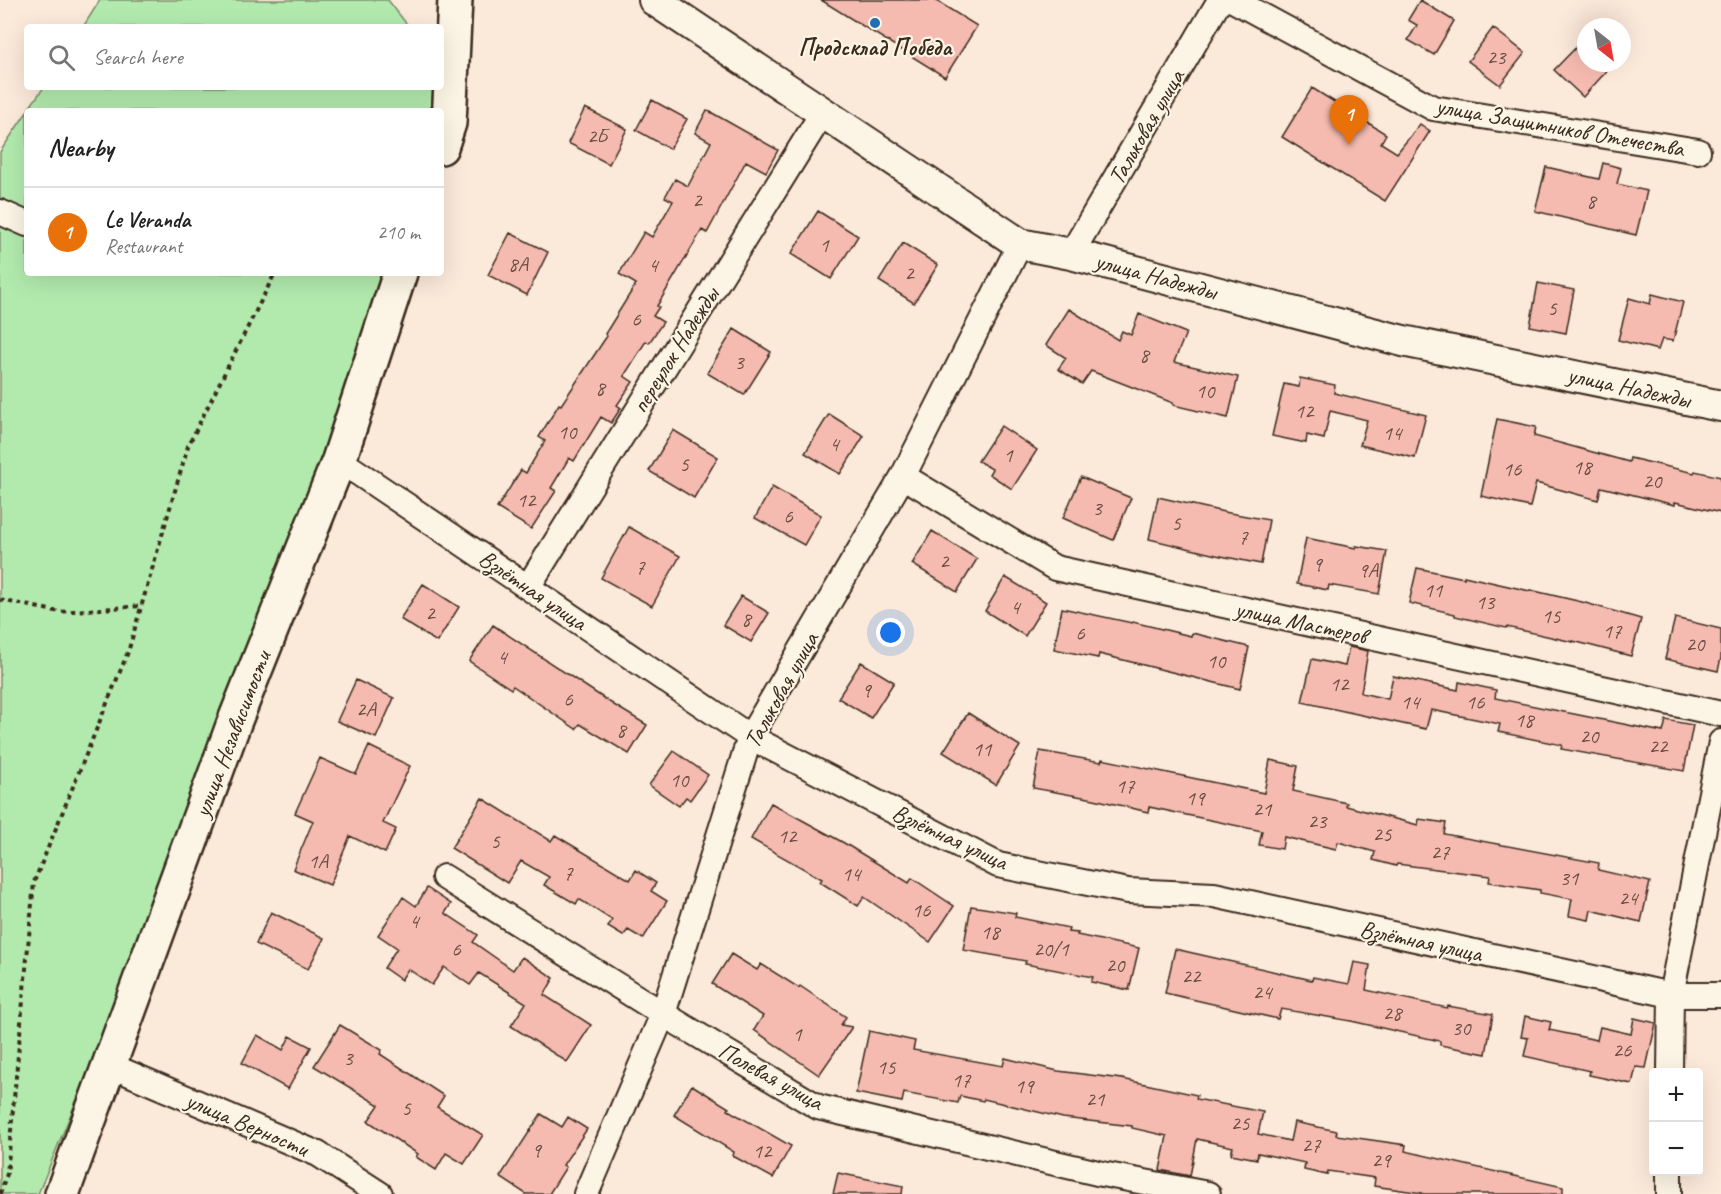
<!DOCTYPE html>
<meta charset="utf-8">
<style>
body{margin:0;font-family:Caveat,sans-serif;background:#f6f6f6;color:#222}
.controls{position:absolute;right:18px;bottom:18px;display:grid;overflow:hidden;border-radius:6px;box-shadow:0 6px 24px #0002}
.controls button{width:54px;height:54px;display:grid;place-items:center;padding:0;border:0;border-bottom:2px solid #e0e0e0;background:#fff;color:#222;font:30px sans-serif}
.compass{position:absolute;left:1577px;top:18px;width:54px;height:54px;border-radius:50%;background:#fff;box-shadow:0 6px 24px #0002;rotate:149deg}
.you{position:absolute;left:891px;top:633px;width:21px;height:21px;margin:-15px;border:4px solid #fff;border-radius:50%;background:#1a73e8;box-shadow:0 0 0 9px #1a73e833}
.badge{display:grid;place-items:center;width:39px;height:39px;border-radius:50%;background:#1f6fb2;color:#fff;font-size:20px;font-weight:700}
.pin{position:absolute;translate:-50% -50px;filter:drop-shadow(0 2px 3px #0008)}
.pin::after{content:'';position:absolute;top:32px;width:21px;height:18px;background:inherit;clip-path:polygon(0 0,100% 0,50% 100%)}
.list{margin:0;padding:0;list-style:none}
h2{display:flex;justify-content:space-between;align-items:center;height:78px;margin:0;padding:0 24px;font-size:26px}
h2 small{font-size:20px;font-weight:400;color:#767676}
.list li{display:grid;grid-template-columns:39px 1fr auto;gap:18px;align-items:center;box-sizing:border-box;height:90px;padding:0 24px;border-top:2px solid #e0e0e0}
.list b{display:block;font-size:22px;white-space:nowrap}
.list p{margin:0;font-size:20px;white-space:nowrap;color:#767676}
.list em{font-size:20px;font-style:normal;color:#767676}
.icon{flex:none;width:33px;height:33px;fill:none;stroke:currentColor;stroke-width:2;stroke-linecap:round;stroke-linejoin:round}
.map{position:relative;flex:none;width:1721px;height:1194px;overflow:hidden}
.search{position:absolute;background:#fff;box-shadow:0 6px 24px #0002;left:24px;top:24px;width:420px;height:66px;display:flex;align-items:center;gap:15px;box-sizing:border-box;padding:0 21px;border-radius:6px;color:#767676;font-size:22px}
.panel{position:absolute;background:#fff;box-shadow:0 6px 24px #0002;left:24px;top:108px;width:420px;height:168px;border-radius:6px}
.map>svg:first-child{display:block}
</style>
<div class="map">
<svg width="1721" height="1194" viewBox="0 0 1721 1194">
<rect width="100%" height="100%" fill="#fbe9da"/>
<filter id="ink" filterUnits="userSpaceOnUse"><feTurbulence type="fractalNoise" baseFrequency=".0167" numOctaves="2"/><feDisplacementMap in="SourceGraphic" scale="12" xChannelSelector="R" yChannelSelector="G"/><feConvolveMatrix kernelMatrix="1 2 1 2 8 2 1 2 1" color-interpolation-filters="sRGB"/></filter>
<g filter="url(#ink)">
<path fill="#b2eaad" stroke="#768a66" stroke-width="1.5" d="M100,0h288l21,27h-326z
M44,87h390l-4,24h-403z
M27,112v161h366l-54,187 -301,734h-38v-1042z"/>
<path fill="#f5bab0" stroke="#3b2a1e" stroke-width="1.5" d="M821,0h114l42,26 -32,51z
M1420,0l34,21 -20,34 -26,-15 9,-15 -9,-5z
M1493,28l32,25 -25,32 -32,-24z
M1586,37v26h28l-31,34 -29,-27z
M1312,88l74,46 -5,9 16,10 23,-29 10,7 -45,70 -103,-64z
M652,100l35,19 -17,30 -34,-19z
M585,108l42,21 -18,35 -41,-21z
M707,110l71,40 -12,22 -20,-11 -39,72 -5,-3 -45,76 2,1 -6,9 10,6 -14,21 -3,-2 -22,35 9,6 -16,23 4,3 -10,15 -10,-6 -27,44 -5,-3 -18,30 5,3 -25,38 -34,-21 24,-38 5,3 19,-32 -6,-4 20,-33 2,1 46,-69 -2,-2 31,-50 -17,-10 25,-42 8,5 21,-36 -8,-4 10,-18 13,7 23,-44 -16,-9z
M1603,163l18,5 -4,16 30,7 -11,44 -101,-24 11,-44 53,12z
M818,211l40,25 -27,43 -40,-25z
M510,233l38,19 -21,43 -39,-20z
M903,243l35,22 -24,38 -35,-22z
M1538,283l36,7 -8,43 -36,-7z
M1652,294l31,8 -10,39 -11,-2 -4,11 -40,-10 11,-42 21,6z
M1069,309l49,31 4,-9 9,4 8,-21 47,19 -12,29 64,15 -10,41 -55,-13v-2l-82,-32 -9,13 -24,-15 8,-11 -20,-13z
M734,329l37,23 -27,43 -37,-22z
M1300,378l35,7 -1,8 92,22 -11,43 -55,-13 7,-25 -37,-9 -6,28 -17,-4 -1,8 -34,-7 12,-52 15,3z
M829,414l35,22 -24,38 -35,-21z
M1497,419l39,8 -2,9 95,26 1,-4 64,15 1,-2 26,6v36l-46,-11v3l-74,-18 -3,13 -62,-17 -6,24 -49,-11z
M1001,426l36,24 -25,39 -23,-15 3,-5 -14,-8z
M673,430l45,27 -24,41 -45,-27z
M1081,477l50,21 -18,42 -50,-22z
M772,487l49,28 -17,30 -49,-27z
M1158,497l66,15 45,8 -8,44 -45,-9 -67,-16z
M629,527l51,29 -28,50 -51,-28z
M932,531l45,28 -20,33 -45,-28z
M1306,538l50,10v-2l31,5 -8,43 -50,-9 -1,5 -31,-6z
M1417,568l47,10v-2l66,15v-1l52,12 59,17 -10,37 -58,-15v1l-66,-15 -1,1 -51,-12v-2l-46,-11z
M1005,577l41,25 -21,34 -40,-25z
M423,584l36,23 -22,35 -37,-23z
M741,596l28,17 -18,29 -28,-17z
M1062,608l70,15 1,-1 58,14 1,-3 57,14 -9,42 -141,-35 -1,4 -44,-9z
M1675,618l46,11v29l-3,13 -53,-12z
M493,625l121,80 33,20 -18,29 -49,-30 -4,5 -63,-43 -2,3 -42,-28z
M1349,647l19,4 -7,42 27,6 5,-23 65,14 1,-8 37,8 -1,8 168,34 3,-12 27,5 -9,46 -123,-22 1,-4 -64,-13 2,-8 -69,-14 -5,19 -124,-27 10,-43 33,7z
M861,662l33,20 -23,36 -33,-20z
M356,680l38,18 -18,40 -39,-17z
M968,713l52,33 -24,39 -53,-33z
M369,746l41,20 -27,57 13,6 -11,24 -35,-17 -20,49 -37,-16 20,-48 -18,-8 25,-55 36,16z
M674,751l34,24 -18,25 -4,-3 -7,9 -30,-21z
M1040,751l61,11 1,-3 162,34 6,-33 28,6 -5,25 54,12 -1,3 72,19 1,-6 27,4 -2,11 155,29 -1,7 52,12 -9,40 -50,-12 -2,10 -20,-4 3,-17 -32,-6v-3l-51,-8 1,-6 -93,-12 -1,2 -23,-6 2,-8 -37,-10 -2,7 -52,-12 -2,12 -23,-4 3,-14 -113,-24 -1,5 -54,-13 -61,-11z
M482,798l69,43 4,-6 75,45 6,-10 20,13 -5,8 16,10 -24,38 -15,-9 -5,6 -15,-9 4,-7 -33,-21 -3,5 -32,-19 5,-8 -28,-16 -14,22 -56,-35z
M771,803l73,40 65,40 3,-5 42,28 -24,36 -66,-45 -6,9 -38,-24 2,-3 -71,-40z
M427,888l24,16 -6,9 33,22 -5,7 40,28 9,-13 32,21 -10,17 47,30 -24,37 -56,-36 15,-23 -47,-30 -9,12 -26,-18 -12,18 -24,-16 -7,11 -17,-12 13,-20 -19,-13 25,-38 13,9z
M971,906l45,7 -1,4 54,11 -1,4 10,1 -1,2 62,13 -10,42 -38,-8 2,-5 -68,-13 1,-3 -63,-11z
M271,912l53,26 -16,31 -52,-25z
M1175,949l137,31 1,-3 36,7 5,-22 16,3 -4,25 81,18 1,-2 45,8 -7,40 -46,-9v-4l-89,-20 -70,-12 -3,10 -113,-26z
M731,954l26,16 4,-6 38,24 1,-2 46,31 -5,8 11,2 -33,48 -65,-45 9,-14 -51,-32z
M1525,1016l26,6 -2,8 48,10 3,-13 31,7 3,-16 22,5 -10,45 -10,-1 -4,17 -43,-9 1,-4 -66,-15 4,-18 -7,-1z
M340,1025l42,25 -2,4 64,42 -7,11 46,28 -19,29 -18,-11 -10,17 -20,-13 2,-3 -50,-33 11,-16 -65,-39z
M869,1031l46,10 -2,9 90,16 2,-8 53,13 64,8 75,16 -1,4 67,13 -5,22 32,7 4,-19 43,9 -1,4 70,10 -1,6 158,36v7h-142l1,-1 -48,-7 1,-8 -47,-7 -1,4 -23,-5 1,-7 -47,-10 -1,6 -26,-5 2,-7 -36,-8 -7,37 -30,-6 7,-34 -35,-8v-2l-69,-8 -79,-19 -1,2 -23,-5 -2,7 -54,-10 -2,9 -46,-9z
M257,1035l26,15 7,-14 21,11 -23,42 -46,-26z
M692,1085l37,23 -1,2 63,36 -18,32 -40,-22 1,-4 -60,-37z
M541,1114l21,13 6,-10 19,12 -24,36 3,2 -17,27h-23l-26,-17z
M838,1173l65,13 -1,8h-69z"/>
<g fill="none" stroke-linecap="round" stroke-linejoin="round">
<defs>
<path id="minor" d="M1233,0l200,108 265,43
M0,212l27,12
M1071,254l149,-254
M339,460l411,277 248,128 130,26 86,4 457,100h50
M903,476l152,92 666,146
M528,587l295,-475
M444,877l219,137 155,93 284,67 106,20
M109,1065l209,89 62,40
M1670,1072l1,-77 50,-253
M586,1194l77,-180 87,-277 153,-261 117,-232
M1669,1194v-22"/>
<path id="tertiary" d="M654,0l366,244 51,10 332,87 318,65"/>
<path id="secondary" d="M441,147l8,-24 6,-123
M62,1194l172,-471 105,-263 61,-187"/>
</defs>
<use href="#minor" stroke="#3b2a1e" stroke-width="28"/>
<use href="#tertiary" stroke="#3b2a1e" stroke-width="34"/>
<use href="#secondary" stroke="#3b2a1e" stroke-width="38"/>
<path stroke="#3b2a1e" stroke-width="4" stroke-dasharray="4.5 4.5" stroke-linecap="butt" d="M0,600l60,12 81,-6
M0,1194l7,-20 27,-292 94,-230 60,-206 87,-173"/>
<use href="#minor" stroke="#fcf5e5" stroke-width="24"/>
<use href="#tertiary" stroke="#fcf5e5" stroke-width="30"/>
<use href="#secondary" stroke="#fcf5e5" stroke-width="33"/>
</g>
</g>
<circle fill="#1f6fb2" stroke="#fcf5e5" stroke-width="2" cx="875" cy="23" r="6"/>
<g text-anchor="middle" stroke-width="4.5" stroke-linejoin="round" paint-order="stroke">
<g font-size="21" fill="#6a4e42">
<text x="1496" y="64">23</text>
<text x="597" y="143">2Б</text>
<text x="697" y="207">2</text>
<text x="1591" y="208">8</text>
<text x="824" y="252">1</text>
<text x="518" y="271">8А</text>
<text x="653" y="272">4</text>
<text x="909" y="280">2</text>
<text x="1552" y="315">5</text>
<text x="636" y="326">6</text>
<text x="1144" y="362">8</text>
<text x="739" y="369">3</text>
<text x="600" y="395">8</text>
<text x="1205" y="398">10</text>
<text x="1304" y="418">12</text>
<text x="567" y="439">10</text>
<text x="1392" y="440">14</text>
<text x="834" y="451">4</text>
<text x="1008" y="462">1</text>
<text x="684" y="471">5</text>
<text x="1582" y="474">18</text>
<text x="1512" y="476">16</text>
<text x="1652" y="488">20</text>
<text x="526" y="507">12</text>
<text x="1097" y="515">3</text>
<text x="788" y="523">6</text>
<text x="1176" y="530">5</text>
<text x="1243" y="544">7</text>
<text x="944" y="568">2</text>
<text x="1317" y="571">9</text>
<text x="640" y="574">7</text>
<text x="1368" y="577">9А</text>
<text x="1433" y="597">11</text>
<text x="1485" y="609">13</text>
<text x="1015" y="614">4</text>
<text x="430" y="620">2</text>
<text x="1551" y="623">15</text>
<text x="746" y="626">8</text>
<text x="1612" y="638">17</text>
<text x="1080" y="640">6</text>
<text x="1695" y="651">20</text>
<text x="502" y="664">4</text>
<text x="1216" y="668">10</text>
<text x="1339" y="691">12</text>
<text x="866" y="697">9</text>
<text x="568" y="706">6</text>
<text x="1410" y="709">14</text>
<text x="1475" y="709">16</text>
<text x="366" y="716">2А</text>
<text x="1524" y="727">18</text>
<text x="621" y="737">8</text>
<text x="1589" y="743">20</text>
<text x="1658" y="753">22</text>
<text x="982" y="756">11</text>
<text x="679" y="787">10</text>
<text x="1125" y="793">17</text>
<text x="1195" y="805">19</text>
<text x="1262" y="816">21</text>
<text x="1317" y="828">23</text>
<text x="1382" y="841">25</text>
<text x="787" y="843">12</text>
<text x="495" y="848">5</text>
<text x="1440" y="859">27</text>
<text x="318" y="868">1А</text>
<text x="568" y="880">7</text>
<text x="851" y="881">14</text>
<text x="1569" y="885">31</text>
<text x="1628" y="905">24</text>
<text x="921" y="917">16</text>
<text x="414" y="928">4</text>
<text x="990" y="939">18</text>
<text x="456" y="956">6</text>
<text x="1051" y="956">20/1</text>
<text x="1115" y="972">20</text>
<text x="1191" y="983">22</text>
<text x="1262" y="999">24</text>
<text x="1392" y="1020">28</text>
<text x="1461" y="1035">30</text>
<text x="797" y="1041">1</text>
<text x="1622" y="1057">26</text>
<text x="348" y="1065">3</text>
<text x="886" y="1074">15</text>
<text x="961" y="1087">17</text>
<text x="1024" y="1093">19</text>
<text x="1095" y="1106">21</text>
<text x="406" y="1115">5</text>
<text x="1240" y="1130">25</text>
<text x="1311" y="1152">27</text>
<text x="536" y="1157">9</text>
<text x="762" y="1158">12</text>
<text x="1381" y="1167">29</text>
</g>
<g font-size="24" font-weight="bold" fill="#3b2a1e" stroke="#fcf5e5">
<text x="875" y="55">Продсклад Победа</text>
</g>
<g font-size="24" fill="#3b2a1e" stroke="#fcf5e5">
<text transform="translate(1146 127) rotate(-60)" y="8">Тальковая улица</text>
<text transform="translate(1560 127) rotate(10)" y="8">улица Защитников Отечества</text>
<text transform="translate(1156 276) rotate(15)" y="8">улица Надежды</text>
<text transform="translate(675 350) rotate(-58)" y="8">переулок Надежды</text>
<text transform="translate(1629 387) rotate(12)" y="8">улица Надежды</text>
<text transform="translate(533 590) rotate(34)" y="8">Взлётная улица</text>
<text transform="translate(1301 622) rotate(12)" y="8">улица Мастеров</text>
<text transform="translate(781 690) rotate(-61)" y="8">Тальковая улица</text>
<text transform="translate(232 734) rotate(-69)" y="8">улица Независимости</text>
<text transform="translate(950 837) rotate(25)" y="8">Взлётная улица</text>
<text transform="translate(1421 941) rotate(12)" y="8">Взлётная улица</text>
<text transform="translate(771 1076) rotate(29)" y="8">Полевая улица</text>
<text transform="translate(247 1124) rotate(23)" y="8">улица Верности</text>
</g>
</g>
</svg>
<div class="controls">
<button>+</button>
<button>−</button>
</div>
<svg class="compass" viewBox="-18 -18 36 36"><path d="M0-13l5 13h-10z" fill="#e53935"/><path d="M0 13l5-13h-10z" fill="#767676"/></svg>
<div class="you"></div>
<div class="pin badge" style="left:1349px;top:145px;background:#e8710a">1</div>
<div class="search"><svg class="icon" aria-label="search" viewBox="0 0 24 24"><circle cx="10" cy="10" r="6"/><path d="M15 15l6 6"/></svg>Search here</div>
<section class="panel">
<h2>Nearby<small></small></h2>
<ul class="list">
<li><span class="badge" style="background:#e8710a">1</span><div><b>Le Veranda</b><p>Restaurant</p></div><em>210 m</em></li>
</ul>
</section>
</div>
